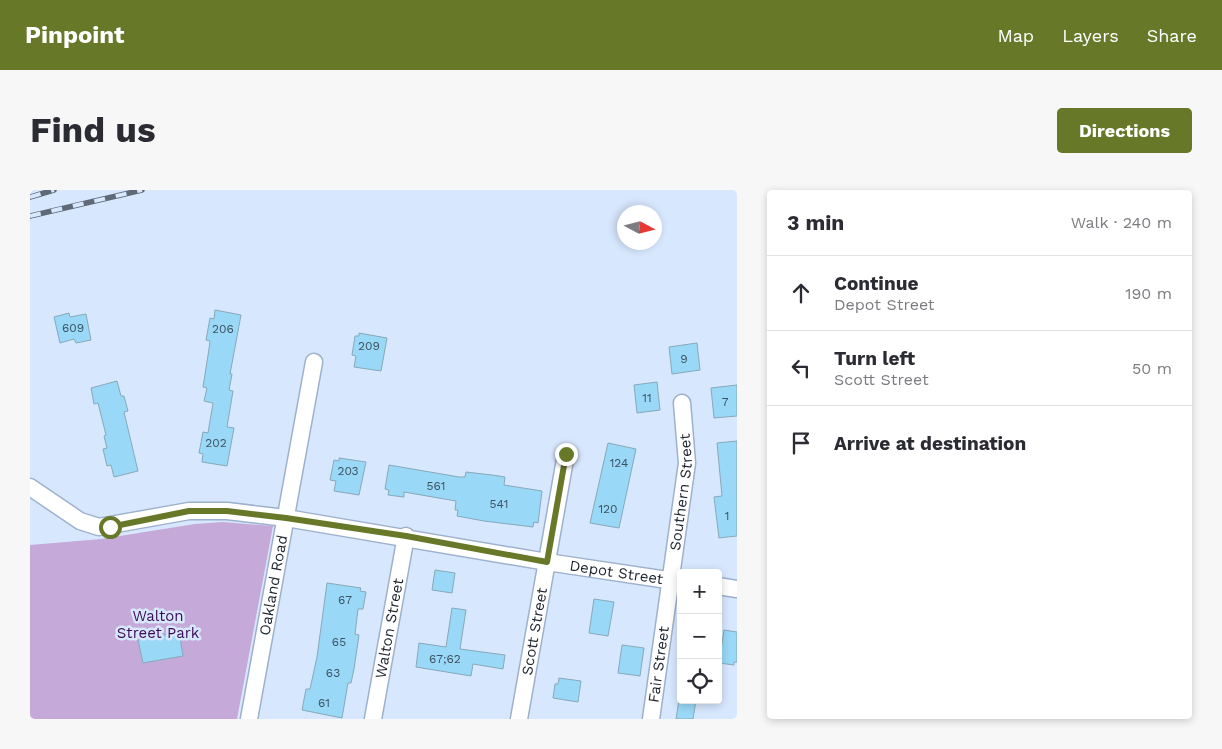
<!DOCTYPE html>
<meta charset="utf-8">
<style>
body{margin:0;font-family:"Work Sans",sans-serif;background:#f7f7f7;color:#2b2b33}
.controls{position:absolute;right:15px;bottom:15px;display:grid;overflow:hidden;border-radius:5px;box-shadow:0 2px 8px #0003}
.controls button{width:45px;height:45px;display:grid;place-items:center;padding:0;border:0;border-bottom:1px solid #e1e1e2;background:#fff;color:#2b2b33;font:25px sans-serif}
.compass{position:absolute;left:587px;top:15px;width:45px;height:45px;border-radius:50%;background:#fff;box-shadow:0 2px 8px #0003;rotate:97deg}
.stop{position:absolute;width:15px;height:15px;margin:-11px;border:4px solid #677928;border-radius:50%;background:#fff}
.stop.end{background:#677928;border-color:#fff;box-shadow:0 1px 5px #0008}
.list{margin:0;padding:0;list-style:none}
h2{display:flex;justify-content:space-between;align-items:center;height:65px;margin:0;padding:0 20px;font-size:21px}
h2 small{font-size:16px;font-weight:400;color:#7c7c81}
.list li{display:grid;grid-template-columns:32px 1fr auto;gap:15px;align-items:center;box-sizing:border-box;height:75px;padding:0 20px;border-top:1px solid #e1e1e2}
.list b{display:block;font-size:19px;white-space:nowrap}
.list p{margin:0;font-size:16px;white-space:nowrap;color:#7c7c81}
.list em{font-size:16px;font-style:normal;color:#7c7c81}
.icon{flex:none;width:28px;height:28px;fill:none;stroke:currentColor;stroke-width:2;stroke-linecap:round;stroke-linejoin:round}
.map{position:relative;flex:none;width:707px;height:529px;overflow:hidden;border-radius:5px}
header{display:flex;align-items:center;gap:30px;box-sizing:border-box;height:70px;padding:0 25px;background:#677928;color:#fff}
header strong{font-size:24px}
nav{display:flex;gap:28px;margin-inline-start:auto;font-size:18px}
.intro{display:flex;align-items:center;justify-content:space-between;box-sizing:border-box;height:120px;padding:0 30px}
h1{margin:0;font-size:35px}
.button{padding:12px 22px;border-radius:5px;background:#677928;color:#fff;font-size:18px;font-weight:700}
main{display:flex;gap:30px;padding:0 30px}
aside{flex:1;background:#fff;border-radius:5px;box-shadow:0 2px 8px #0003}
.map>svg:first-child{display:block}
</style>
<header>
<strong>Pinpoint</strong>
<nav><a>Map</a><a>Layers</a><a>Share</a></nav>
</header>
<div class="intro"><h1>Find us</h1><a class="button">Directions</a></div>
<main>
<div class="map">
<svg width="707" height="529" viewBox="0 0 707 529">
<rect width="100%" height="100%" fill="#d7e7fe"/>
<path fill="#c5aad9" d="M193,332l50,4 -36,193h-207v-174l71,-6 94,-15z"/>
<path fill="#99d8f7" stroke="#87a9b9" d="M185,120l26,5 -11,59h2l-3,16 4,1 -6,36 7,1 -7,38 -25,-4 1,-8 -4,-1 4,-21 5,1 5,-30 -9,-2 3,-13 -4,-1 6,-38 1,-8 -4,-1 4,-22 4,1z
M39,123l1,4 16,-3 5,26 -15,3 -2,-4 -14,4 -6,-26z
M329,143l28,5 -6,33 -27,-4 2,-11 -4,-1 3,-19h4z
M667,153l3,27 -28,4 -3,-27z
M87,191l4,15h3l4,15 -4,1 14,59 -24,6 -3,-12 -4,1 -4,-17 4,-1 -3,-12 2,-1 -8,-32 -4,1 -3,-16z
M627,192l3,28 -23,3 -3,-28z
M707,195v31l-23,2 -3,-30z
M707,251v95l-18,2 -5,-41 8,-1 -5,-53z
M578,253l28,6 -17,79 -29,-5z
M309,268l27,4 -7,33 -25,-4 2,-10 -6,-1 4,-20 5,1z
M359,275l70,12h6l1,-5 26,3 13,2 -1,8 38,6 -4,32 -4,-1 -1,5 -49,-6 -27,-5 1,-6h-3l1,-9 -52,-9v5l-16,-2 1,-5 -4,-1z
M405,380l20,3 -3,20 -20,-3z
M297,393l34,5 -1,3 6,1 -3,17h-5l-3,25 4,1 -5,34 -3,14h-3l-6,35 -40,-8 4,-21h4l7,-32z
M564,409l20,3 -6,34 -19,-3z
M422,418l14,2 -6,39 45,6 -2,14 -30,-5 -2,12 -55,-9 3,-24 27,4z
M694,440l13,2v30h-3v3l-15,-2z
M149,442l4,24 -40,7 -5,-23z
M592,455l22,3 -4,28 -22,-3z
M529,488l22,3 -3,21 -25,-4 2,-14h3z
M649,510h17l-3,19h-17z"/>
<g fill="none" stroke-linecap="round" stroke-linejoin="round">
<defs>
<g id="minor">
<path id="s1" d="M0,297l50,34 19,6 90,-16h38l59,7 261,44 134,20"/>
<path d="M688,396l19,3"/>
<path id="s2" d="M219,529l65,-357"/>
<path id="s3" d="M343,529l33,-183"/>
<path id="s4" d="M489,529l47,-265"/>
<path id="s5" d="M621,529l36,-256 -5,-60"/>
</g>
</defs>
<use href="#minor" stroke="#9eb1cc" stroke-width="19"/>
<use href="#minor" stroke="#fff" stroke-width="16"/>
<defs>
<path id="rail" d="M0,7l24,-7
M0,26l112,-26"/>
</defs>
<use href="#rail" stroke="#5f6977" stroke-width="5.5"/>
<use href="#rail" stroke="#d7e7fe" stroke-width="4" stroke-dasharray="11" stroke-linecap="butt"/>
</g>
<g fill="none" stroke-linecap="round" stroke-linejoin="round">
<path stroke="#677928" stroke-width="6" d="M80,337l79,-16h38l59,7 120,18 141,26 19,-108"/>
</g>
<g text-anchor="middle" stroke-width="5" stroke-linejoin="round" paint-order="stroke">
<g font-size="12" fill="#3d5261">
<text x="43" y="142">609</text>
<text x="193" y="143">206</text>
<text x="339" y="160">209</text>
<text x="654" y="173">9</text>
<text x="617" y="212">11</text>
<text x="695" y="216">7</text>
<text x="186" y="257">202</text>
<text x="589" y="277">124</text>
<text x="318" y="285">203</text>
<text x="406" y="300">561</text>
<text x="469" y="318">541</text>
<text x="578" y="323">120</text>
<text x="697" y="330">1</text>
<text x="315" y="414">67</text>
<text x="309" y="456">65</text>
<text x="415" y="473">67;62</text>
<text x="303" y="487">63</text>
<text x="294" y="517">61</text>
</g>
<g font-size="15" fill="#1e252f" stroke="#d7e7fe">
<text dy="5" stroke="none"><textPath href="#s5" startOffset="229">Southern Street</textPath></text>
<text dy="5" stroke="none"><textPath href="#s1" startOffset="604">Depot Street</textPath></text>
<text dy="5" stroke="none"><textPath href="#s2" startOffset="136">Oakland Road</textPath></text>
<text dy="5" stroke="none"><textPath href="#s3" startOffset="92">Walton Street</textPath></text>
<text dy="5" stroke="none"><textPath href="#s4" startOffset="89">Scott Street</textPath></text>
<text dy="5" stroke="none"><textPath href="#s5" startOffset="55">Fair Street</textPath></text>
</g>
<g font-size="15" fill="#3c0b56" stroke="#d7e7fe">
<text x="128" y="431">Walton<tspan x="128" dy="17">Street Park</tspan></text>
</g>
</g>
</svg>
<div class="controls">
<button>+</button>
<button>−</button>
<button><svg class="icon" aria-label="locate" viewBox="0 0 24 24"><circle cx="12" cy="12" r="6"/><path d="M12 2v4M12 18v4M2 12h4M18 12h4"/></svg></button>
</div>
<svg class="compass" viewBox="-18 -18 36 36"><path d="M0-13l5 13h-10z" fill="#e53935"/><path d="M0 13l5-13h-10z" fill="#7c7c81"/></svg>
<div class="stop" style="left:80px;top:337px"></div>
<div class="stop end" style="left:536px;top:264px"></div>
</div>
<aside>
<h2>3 min<small>Walk · 240 m</small></h2>
<ul class="list">
<li><svg class="icon" aria-label="ahead" viewBox="0 0 24 24"><path d="M12 20V5M6 11l6-6 6 6"/></svg><div><b>Continue</b><p>Depot Street</p></div><em>190 m</em></li>
<li><svg class="icon" aria-label="left" viewBox="0 0 24 24"><path d="M17 20v-9H6M10 6l-5 5 5 5"/></svg><div><b>Turn left</b><p>Scott Street</p></div><em>50 m</em></li>
<li><svg class="icon" aria-label="arrive" viewBox="0 0 24 24"><path d="M6 21V4h12l-3 4 3 4H6"/></svg><div><b>Arrive at destination</b></div></li>
</ul>
</aside>
</main>
